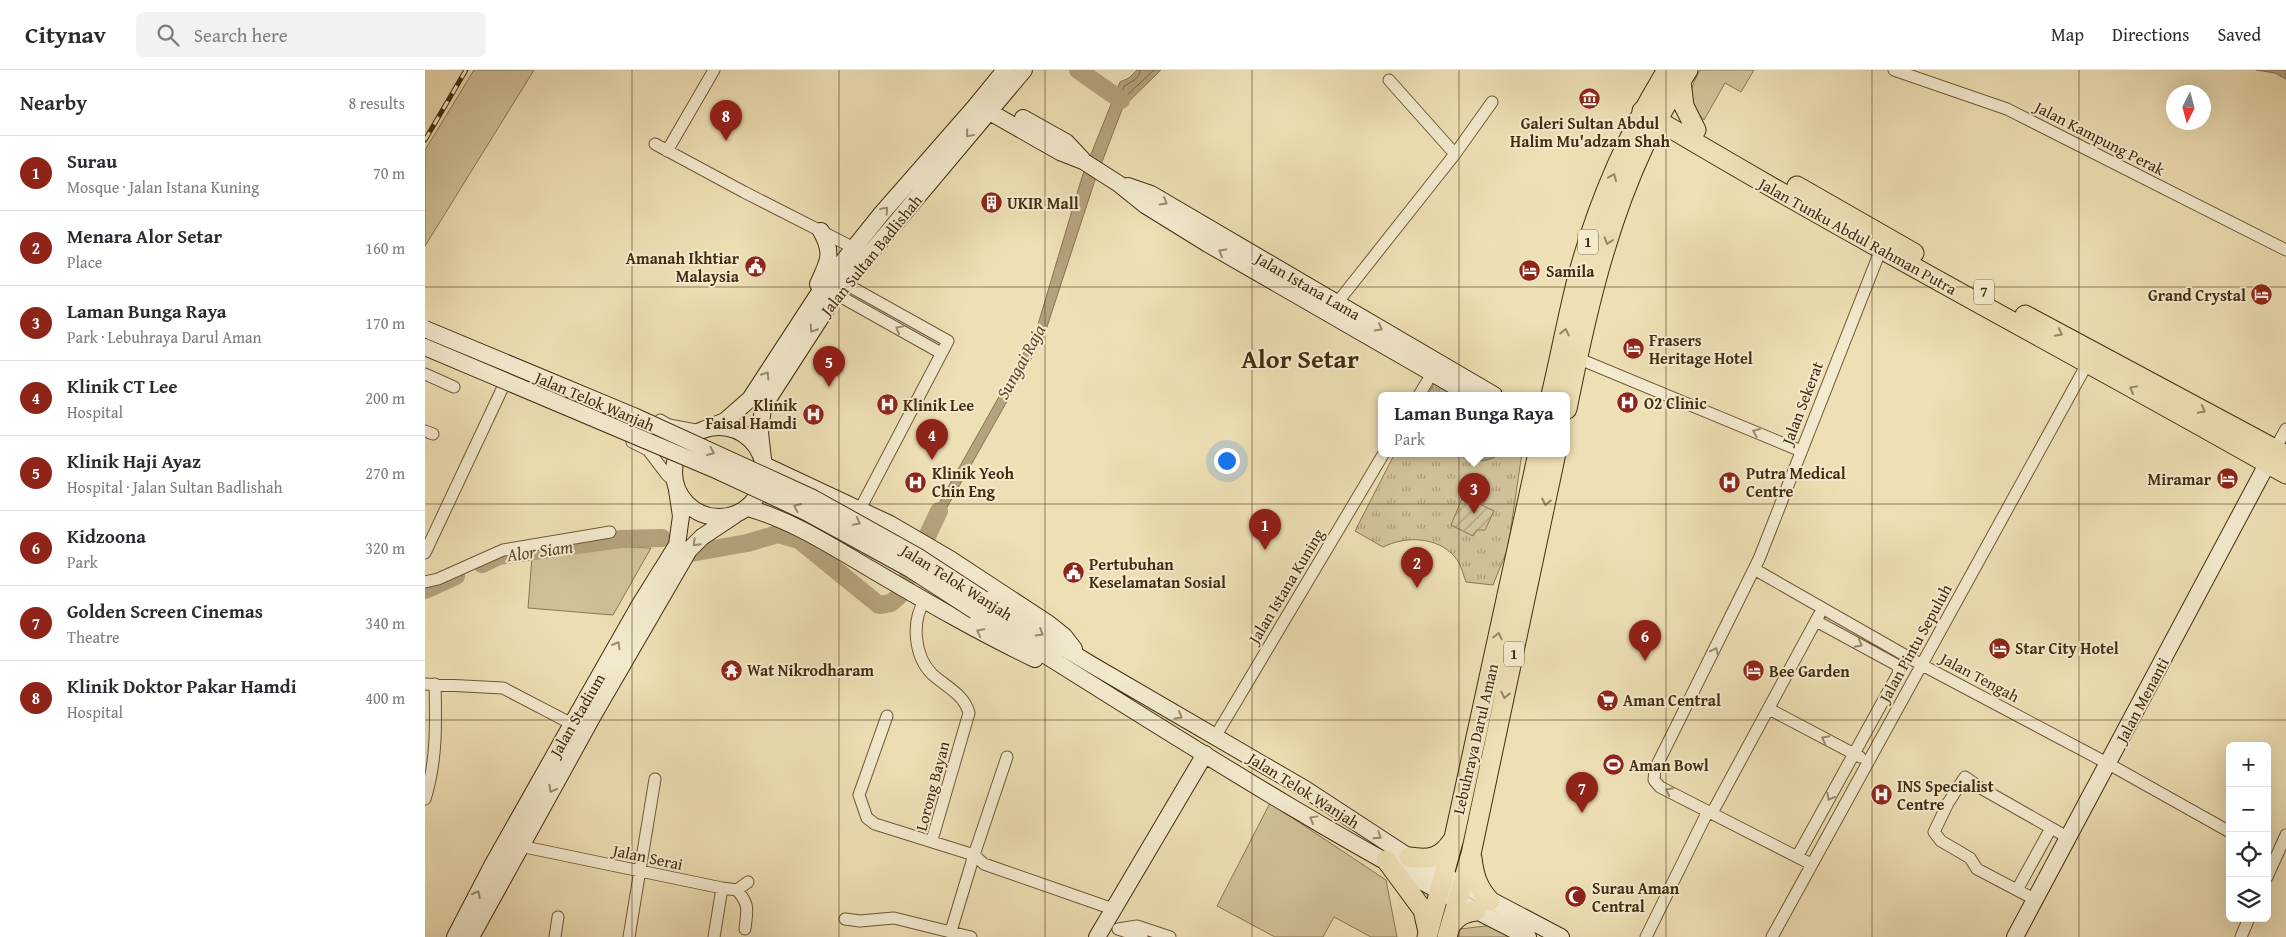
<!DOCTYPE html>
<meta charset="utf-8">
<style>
body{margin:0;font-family:"Gentium Book Plus",serif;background:#f2f2f3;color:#2b2b33}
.controls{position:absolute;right:15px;bottom:15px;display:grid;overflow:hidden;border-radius:8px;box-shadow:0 5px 20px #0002}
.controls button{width:45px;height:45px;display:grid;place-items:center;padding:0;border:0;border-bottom:1px solid #e1e1e2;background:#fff;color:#2b2b33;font:25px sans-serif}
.compass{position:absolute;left:1741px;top:15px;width:45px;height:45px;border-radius:50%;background:#fff;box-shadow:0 5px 20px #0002;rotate:186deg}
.you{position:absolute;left:801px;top:390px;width:18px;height:18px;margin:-12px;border:4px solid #fff;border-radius:50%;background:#1a73e8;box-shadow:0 0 0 8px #1a73e833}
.badge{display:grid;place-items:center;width:32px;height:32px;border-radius:50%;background:#8f2418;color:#fff;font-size:16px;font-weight:700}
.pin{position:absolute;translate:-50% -41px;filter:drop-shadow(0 1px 2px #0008)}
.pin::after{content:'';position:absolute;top:26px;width:18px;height:15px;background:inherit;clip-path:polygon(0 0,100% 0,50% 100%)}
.popup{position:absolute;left:953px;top:322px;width:192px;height:65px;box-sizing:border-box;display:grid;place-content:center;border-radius:8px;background:#fff;filter:drop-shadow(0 1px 4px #0005);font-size:16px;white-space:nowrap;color:#7c7c81}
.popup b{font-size:19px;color:#2b2b33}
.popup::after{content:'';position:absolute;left:50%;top:100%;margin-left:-10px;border:10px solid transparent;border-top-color:#fff}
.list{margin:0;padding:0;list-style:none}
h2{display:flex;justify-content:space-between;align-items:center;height:65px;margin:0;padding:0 20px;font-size:21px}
h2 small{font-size:16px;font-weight:400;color:#7c7c81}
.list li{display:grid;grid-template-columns:32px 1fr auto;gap:15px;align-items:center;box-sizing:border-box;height:75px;padding:0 20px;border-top:1px solid #e1e1e2}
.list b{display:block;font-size:19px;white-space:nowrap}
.list p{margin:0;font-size:16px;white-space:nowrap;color:#7c7c81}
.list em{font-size:16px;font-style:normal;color:#7c7c81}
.icon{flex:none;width:28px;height:28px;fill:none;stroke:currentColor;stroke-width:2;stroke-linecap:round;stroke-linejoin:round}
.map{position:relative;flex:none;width:1861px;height:867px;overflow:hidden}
header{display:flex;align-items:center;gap:30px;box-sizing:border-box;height:70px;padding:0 25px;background:#fff;border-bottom:1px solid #e1e1e2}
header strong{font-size:24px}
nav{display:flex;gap:28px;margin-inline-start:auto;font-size:18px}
.search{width:350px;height:45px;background:#f2f2f3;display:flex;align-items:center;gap:12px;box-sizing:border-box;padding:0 18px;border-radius:8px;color:#7c7c81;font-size:19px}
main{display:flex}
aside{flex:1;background:#fff}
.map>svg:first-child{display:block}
</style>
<header>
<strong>Citynav</strong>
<div class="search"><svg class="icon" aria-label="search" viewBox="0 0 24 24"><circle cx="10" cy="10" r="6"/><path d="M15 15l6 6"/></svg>Search here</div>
<nav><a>Map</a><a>Directions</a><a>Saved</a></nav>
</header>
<main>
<aside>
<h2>Nearby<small>8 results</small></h2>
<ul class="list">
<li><span class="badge">1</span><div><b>Surau</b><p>Mosque · Jalan Istana Kuning</p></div><em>70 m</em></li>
<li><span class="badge">2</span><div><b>Menara Alor Setar</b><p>Place</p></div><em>160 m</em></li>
<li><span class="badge">3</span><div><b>Laman Bunga Raya</b><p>Park · Lebuhraya Darul Aman</p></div><em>170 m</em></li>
<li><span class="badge">4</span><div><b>Klinik CT Lee</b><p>Hospital</p></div><em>200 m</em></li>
<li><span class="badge">5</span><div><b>Klinik Haji Ayaz</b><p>Hospital · Jalan Sultan Badlishah</p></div><em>270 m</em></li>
<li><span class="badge">6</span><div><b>Kidzoona</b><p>Park</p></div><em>320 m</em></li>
<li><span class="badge">7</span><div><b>Golden Screen Cinemas</b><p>Theatre</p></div><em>340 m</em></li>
<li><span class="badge">8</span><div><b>Klinik Doktor Pakar Hamdi</b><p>Hospital</p></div><em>400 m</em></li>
</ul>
</aside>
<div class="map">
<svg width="1861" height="867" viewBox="0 0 1861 867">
<defs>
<pattern id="park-tufts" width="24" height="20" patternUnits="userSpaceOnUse" patternTransform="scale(1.25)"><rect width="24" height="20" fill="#d1c299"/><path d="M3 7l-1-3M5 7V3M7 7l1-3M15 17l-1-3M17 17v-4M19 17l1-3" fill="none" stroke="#ab9e7b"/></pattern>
<pattern id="garden-furrows" width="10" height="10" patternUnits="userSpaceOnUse" patternTransform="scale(1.25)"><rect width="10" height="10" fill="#d1c299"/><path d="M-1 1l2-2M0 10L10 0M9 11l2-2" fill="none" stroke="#ab9e7b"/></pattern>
</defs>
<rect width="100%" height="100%" fill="#eee0b5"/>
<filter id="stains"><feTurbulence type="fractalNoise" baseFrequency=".004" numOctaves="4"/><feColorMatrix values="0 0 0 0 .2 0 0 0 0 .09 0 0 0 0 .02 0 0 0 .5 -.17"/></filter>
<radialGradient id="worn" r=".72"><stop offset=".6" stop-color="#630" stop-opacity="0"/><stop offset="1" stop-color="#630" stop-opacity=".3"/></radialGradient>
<path fill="#d1c299" stroke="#8a7854" d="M49,0h60l-109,176v-96z
M1275,0h54l-13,22 -16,-9 -21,37c-17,-18 -16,-28 -4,-50z
M179,476l47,2 -38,67 -85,-7 4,-52z
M845,733l116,77 11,57h-26l-37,-20 -11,20h-48l-58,-31z
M1069,855l20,12h-56l2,-8z"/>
<path fill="url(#park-tufts)" stroke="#8a7854" d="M1009,314l21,11h-27z
M970,383h127l-14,95 -15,37 -27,-3c-3,-8 -5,-18 -11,-25 -18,-21 -50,-21 -72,-10l-28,-16z"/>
<path fill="url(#garden-furrows)" stroke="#8a7854" d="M1038,426l31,15 -9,19h-8l-4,6 -22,-11z"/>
<path fill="#b4a37d" stroke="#877451" d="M712,0h24l-38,37 -28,73 -51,156 -107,189 -9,7 1,-11 107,-190 47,-157 37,-92 9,-4z
M1831,0h30v9l-11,-6z
M1034,383h42c-10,9 -33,12 -42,0z"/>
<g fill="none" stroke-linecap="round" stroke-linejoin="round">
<path stroke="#7c6846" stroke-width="1" d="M715,0c0,9 -9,12 -16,16l-3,12h3l30,-28"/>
<path stroke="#b4a37d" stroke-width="18" d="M653,0l43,30
M266,483l56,-10 31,-9 21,6 80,65 12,-2 8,-7 40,-85
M57,494l17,-8 122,-17 41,-1
M0,520l31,-14"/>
<defs>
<path id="street" d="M1469,0l113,39 279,141
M964,10l66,74
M230,74l89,48 110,56
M242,81l47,-81
M419,213l104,58 -88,168
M411,224l105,59
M912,233l118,-149 37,-52
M1152,288l224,93
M0,304l29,13
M994,325l17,-28
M235,350l9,5 32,6
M0,361l8,3
M207,372l16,8 19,25 7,6
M1850,379l11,-20
M0,483l78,-166
M1329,499l168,96 185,98 123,69
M0,512l13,-3 65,-29 107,-18
M500,530c-14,21 -11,56 7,74 14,13 32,20 37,39l-37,127
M0,614l78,4 69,36
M1344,639l91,48
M462,646l-28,79 8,23 8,6 99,31 10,9 129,45
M790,667l169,-284
M0,729c12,-38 11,-76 10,-115
M1287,743l107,-198
M95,776l202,42 15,2 11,-8
M1372,787l101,-183 1,-6 -4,-4 -79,-43
M1386,794l-151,-77 -6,-7 1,-11 104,-210 122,-310
M1842,807l19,-42
M312,820c13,15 10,20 8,39
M1592,820l34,-62
M1609,829l-57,-30 -7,-11 -29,-17 -7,-9 14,-29 17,-26 14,10 88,50
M420,849l15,2 34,-3 77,19
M693,859l19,-3 33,11
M693,859l24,8
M526,861l23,-76 33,-98
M130,867l3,-20
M204,867l26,-158
M289,867l8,-49
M1221,867l62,-126
M1347,867l315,-573
M1816,867l8,-19"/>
<path id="secondary" d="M563,41l72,41 23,9 36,23 26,21 63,39 262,151
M598,48l43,24 16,17
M703,116l23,8 343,201
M393,214c10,-22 16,-30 3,-53
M249 402a45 45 0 1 1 90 0a45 45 0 1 1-90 0Z
M280,359l20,-8 25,-22 75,-115 57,-71 92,-105 31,-38
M338,389l-3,-26 3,-26 73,-113 188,-224
M339,395l126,59 60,35 99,65 15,12 10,13
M323,438c46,13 85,39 126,63 53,31 106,62 161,88
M558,529l109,66 213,124 104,68 152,80
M550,541c181,113 361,231 553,326
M30,867l38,-73 79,-140 67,-118 38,-61 4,-29 -4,-26
M46,867l123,-223 95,-164 13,-13 33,-22
M672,867l108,-183
M1590,867l258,-484"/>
<path id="primary" d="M1256,11l3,25 12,24
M1217,41c211,127 430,241 644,363
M1372,116l117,67
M1600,245l261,140
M1126,325c10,-41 17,-82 28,-123 19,-70 50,-140 88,-202
M1142,339c18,-90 38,-180 77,-263 12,-27 28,-51 44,-76
M984,787c20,3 31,2 43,-16
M1047,788c2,18 6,30 18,43
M961,790l37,50 5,22
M1026,855c6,-9 14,-13 25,-14
M1002,867l27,-99 84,-385
M1022,867l24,-83 85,-401"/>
</defs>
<use href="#street" stroke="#6e5a38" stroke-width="13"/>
<use href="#secondary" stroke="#432d0f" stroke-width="18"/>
<use href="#primary" stroke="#432d0f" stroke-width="21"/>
<use href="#street" stroke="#f4ebcf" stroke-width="11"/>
<use href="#secondary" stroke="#f4ebcf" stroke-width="16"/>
<use href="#primary" stroke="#eee0b5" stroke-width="19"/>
<defs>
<path id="rail" d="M0,70l41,-70"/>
</defs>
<use href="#rail" stroke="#432d0f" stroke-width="5"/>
<use href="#rail" stroke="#f4ebcf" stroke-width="3" stroke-dasharray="9" stroke-linecap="butt"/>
<defs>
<path id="secondary-bridge" d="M0,259l211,88 177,81 104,58 66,43
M0,277l293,124 88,41 104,57 65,42"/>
</defs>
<use href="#secondary-bridge" stroke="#432d0f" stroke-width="18" stroke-linecap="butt"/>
<use href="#secondary-bridge" stroke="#f4ebcf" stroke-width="16"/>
</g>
<defs><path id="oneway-chevron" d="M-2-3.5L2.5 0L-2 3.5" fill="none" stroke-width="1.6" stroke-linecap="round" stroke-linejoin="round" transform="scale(1.25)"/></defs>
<g stroke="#9c8c6f">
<use href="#oneway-chevron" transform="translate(544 64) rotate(130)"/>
<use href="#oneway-chevron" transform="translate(739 132) rotate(30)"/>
<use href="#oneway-chevron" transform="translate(460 140) rotate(-49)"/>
<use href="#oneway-chevron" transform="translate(797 182) rotate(-150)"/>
<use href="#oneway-chevron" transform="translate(954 258) rotate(30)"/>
<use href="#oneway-chevron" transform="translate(388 259) rotate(123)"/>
<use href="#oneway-chevron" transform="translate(474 259) rotate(-151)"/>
<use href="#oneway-chevron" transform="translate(341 305) rotate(-57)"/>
<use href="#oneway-chevron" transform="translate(1331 362) rotate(-157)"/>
<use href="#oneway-chevron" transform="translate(286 382) rotate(25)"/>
<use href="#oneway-chevron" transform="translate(372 437) rotate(-155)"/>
<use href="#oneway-chevron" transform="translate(432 452) rotate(28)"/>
<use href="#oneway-chevron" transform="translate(271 473) rotate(134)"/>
<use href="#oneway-chevron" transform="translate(555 562) rotate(-152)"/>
<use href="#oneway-chevron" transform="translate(615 563) rotate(31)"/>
<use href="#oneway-chevron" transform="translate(1434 574) rotate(28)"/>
<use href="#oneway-chevron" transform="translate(192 575) rotate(-60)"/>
<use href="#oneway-chevron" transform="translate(1290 581) rotate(-63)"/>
<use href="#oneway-chevron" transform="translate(754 646) rotate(30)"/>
<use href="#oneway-chevron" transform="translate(1400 669) rotate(-152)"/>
<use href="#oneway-chevron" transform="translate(127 719) rotate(119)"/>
<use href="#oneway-chevron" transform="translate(1244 721) rotate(-153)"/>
<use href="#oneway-chevron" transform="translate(1405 727) rotate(119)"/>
<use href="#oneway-chevron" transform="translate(888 749) rotate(-151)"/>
<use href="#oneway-chevron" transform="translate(953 766) rotate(33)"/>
<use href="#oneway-chevron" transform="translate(52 824) rotate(-63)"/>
</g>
<g stroke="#988662">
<use href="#oneway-chevron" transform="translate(1188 107) rotate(-68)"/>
<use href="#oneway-chevron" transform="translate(1183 171) rotate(108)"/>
<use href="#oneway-chevron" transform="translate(1140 262) rotate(-78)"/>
<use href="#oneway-chevron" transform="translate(1634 263) rotate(28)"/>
<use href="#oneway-chevron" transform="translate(1708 319) rotate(-151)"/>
<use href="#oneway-chevron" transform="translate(1777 340) rotate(28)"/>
<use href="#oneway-chevron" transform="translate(1121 432) rotate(102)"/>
<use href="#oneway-chevron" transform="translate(1073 566) rotate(-78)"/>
<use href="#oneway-chevron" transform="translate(1080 625) rotate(102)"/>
</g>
<path fill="none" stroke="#432d0f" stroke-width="1" stroke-opacity="0.55" d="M207,0v867M414,0v867M620,0v867M827,0v867M1034,0v867M1241,0v867M1447,0v867M1654,0v867M0,217h1861M0,434h1861M0,650h1861"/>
<defs>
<symbol id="museum-disc" viewBox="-11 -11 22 22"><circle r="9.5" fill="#8f2418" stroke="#f4ebcf"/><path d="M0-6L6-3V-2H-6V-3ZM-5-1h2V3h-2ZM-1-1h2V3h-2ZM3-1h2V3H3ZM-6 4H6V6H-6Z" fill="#fff"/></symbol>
<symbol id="building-disc" viewBox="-11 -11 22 22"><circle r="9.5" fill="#8f2418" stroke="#f4ebcf"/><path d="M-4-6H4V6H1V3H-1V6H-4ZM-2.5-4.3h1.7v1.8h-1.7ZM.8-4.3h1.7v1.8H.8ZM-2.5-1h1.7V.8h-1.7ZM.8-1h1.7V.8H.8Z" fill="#fff"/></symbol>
<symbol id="civic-disc" viewBox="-11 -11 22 22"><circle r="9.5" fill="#8f2418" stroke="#f4ebcf"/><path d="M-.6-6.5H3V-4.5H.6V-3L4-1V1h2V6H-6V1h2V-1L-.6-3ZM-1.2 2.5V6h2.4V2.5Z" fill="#fff"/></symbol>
<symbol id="hotel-disc" viewBox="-11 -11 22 22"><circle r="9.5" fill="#8f2418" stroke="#f4ebcf"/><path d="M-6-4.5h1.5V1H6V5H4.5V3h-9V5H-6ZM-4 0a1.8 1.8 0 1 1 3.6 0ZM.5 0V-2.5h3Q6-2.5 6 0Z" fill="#fff"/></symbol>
<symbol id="hospital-disc" viewBox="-11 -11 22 22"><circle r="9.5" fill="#8f2418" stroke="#f4ebcf"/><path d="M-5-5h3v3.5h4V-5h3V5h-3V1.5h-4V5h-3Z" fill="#fff"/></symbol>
<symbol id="temple-disc" viewBox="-11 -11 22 22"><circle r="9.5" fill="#8f2418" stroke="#f4ebcf"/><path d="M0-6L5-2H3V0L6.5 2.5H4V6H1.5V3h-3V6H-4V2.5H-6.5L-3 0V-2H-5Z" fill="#fff"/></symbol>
<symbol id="supermarket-disc" viewBox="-11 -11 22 22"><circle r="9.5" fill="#8f2418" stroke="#f4ebcf"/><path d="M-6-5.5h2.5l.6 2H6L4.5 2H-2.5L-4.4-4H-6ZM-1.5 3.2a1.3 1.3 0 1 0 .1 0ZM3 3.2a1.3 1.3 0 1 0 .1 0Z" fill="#fff"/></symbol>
<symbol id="stadium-disc" viewBox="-11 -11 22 22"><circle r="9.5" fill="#8f2418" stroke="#f4ebcf"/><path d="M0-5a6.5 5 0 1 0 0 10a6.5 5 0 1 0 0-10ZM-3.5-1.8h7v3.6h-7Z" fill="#fff"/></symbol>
<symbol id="mosque-disc" viewBox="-11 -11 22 22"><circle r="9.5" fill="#8f2418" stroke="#f4ebcf"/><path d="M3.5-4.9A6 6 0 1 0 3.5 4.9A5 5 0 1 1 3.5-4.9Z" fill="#fff"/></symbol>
</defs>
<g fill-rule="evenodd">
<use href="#museum-disc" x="1152" y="16" width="25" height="25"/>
<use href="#building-disc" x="554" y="120" width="25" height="25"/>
<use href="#civic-disc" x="318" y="184" width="25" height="25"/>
<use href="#hotel-disc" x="1092" y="188" width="25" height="25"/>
<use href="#hotel-disc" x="1824" y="212" width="25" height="25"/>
<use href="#hotel-disc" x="1196" y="266" width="25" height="25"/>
<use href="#hospital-disc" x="1190" y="320" width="25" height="25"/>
<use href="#hospital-disc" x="450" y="322" width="25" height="25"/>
<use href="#hospital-disc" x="376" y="332" width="25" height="25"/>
<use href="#hotel-disc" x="1790" y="396" width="25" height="25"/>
<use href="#hospital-disc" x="478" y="400" width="25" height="25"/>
<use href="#hospital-disc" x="1292" y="400" width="25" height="25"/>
<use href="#civic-disc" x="636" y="490" width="25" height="25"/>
<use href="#hotel-disc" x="1562" y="566" width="25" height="25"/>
<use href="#temple-disc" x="294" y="588" width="25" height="25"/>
<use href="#hotel-disc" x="1316" y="588" width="25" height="25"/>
<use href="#supermarket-disc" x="1170" y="618" width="25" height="25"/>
<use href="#stadium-disc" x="1176" y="682" width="25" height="25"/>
<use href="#hospital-disc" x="1444" y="712" width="25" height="25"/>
<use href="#mosque-disc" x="1138" y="814" width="25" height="25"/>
</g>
<g text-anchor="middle" stroke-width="4" stroke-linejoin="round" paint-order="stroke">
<g fill="#f4ebcf" stroke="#786649" stroke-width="1">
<rect x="1153" y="159.5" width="20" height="25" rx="4"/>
<rect x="1549" y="209.5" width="20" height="25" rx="4"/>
<rect x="1079" y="571.5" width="20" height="25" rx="4"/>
</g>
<g font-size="15" font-weight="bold" fill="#432d0f">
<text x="1163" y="177">1</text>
<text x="1559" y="227">7</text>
<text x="1089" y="589">1</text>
</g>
<g font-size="16" font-weight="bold" fill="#432d0f" stroke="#f4ebcf" text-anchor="start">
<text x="1165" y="59" text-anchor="middle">Galeri Sultan Abdul<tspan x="1165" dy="18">Halim Mu'adzam Shah</tspan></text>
<text x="582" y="139">UKIR Mall</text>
<text x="314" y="194" text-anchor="end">Amanah Ikhtiar<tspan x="314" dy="18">Malaysia</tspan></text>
<text x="1121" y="207">Samila</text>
<text x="1821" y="231" text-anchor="end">Grand Crystal</text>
<text x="1224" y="276">Frasers<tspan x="1224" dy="18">Heritage Hotel</tspan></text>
<text x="1219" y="339">O2 Clinic</text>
<text x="372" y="341" text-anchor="end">Klinik<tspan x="372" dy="18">Faisal Hamdi</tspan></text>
<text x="478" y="341">Klinik Lee</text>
<text x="507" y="409">Klinik Yeoh<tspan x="507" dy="18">Chin Eng</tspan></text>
<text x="1321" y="409">Putra Medical<tspan x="1321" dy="18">Centre</tspan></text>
<text x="1786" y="415" text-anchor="end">Miramar</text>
<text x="664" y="500">Pertubuhan<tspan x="664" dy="18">Keselamatan Sosial</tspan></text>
<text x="1590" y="584">Star City Hotel</text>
<text x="322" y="606">Wat Nikrodharam</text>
<text x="1344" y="607">Bee Garden</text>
<text x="1198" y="636">Aman Central</text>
<text x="1204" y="701">Aman Bowl</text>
<text x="1472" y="722">INS Specialist<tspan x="1472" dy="18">Centre</tspan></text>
<text x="1167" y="824">Surau Aman<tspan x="1167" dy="18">Central</tspan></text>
</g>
<g font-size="16" fill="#432d0f" stroke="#f4ebcf">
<text transform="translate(1675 68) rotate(27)" y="6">Jalan Kampung Perak</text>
<text transform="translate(1433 166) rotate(29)" y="6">Jalan Tunku Abdul Rahman Putra</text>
<text transform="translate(446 185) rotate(-51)" y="6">Jalan Sultan Badlishah</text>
<text transform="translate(883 216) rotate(30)" y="6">Jalan Istana Lama</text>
<text transform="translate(170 331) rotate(23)" y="6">Jalan Telok Wanjah</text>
<text transform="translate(1377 333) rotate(-69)" y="6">Jalan Sekerat</text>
<text transform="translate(532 512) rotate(32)" y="6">Jalan Telok Wanjah</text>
<text transform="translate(861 516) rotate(-59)" y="6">Jalan Istana Kuning</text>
<text transform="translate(1490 573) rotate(-61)" y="6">Jalan Pintu Sepuluh</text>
<text transform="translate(1555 607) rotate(28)" y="6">Jalan Tengah</text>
<text transform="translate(1717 630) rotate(-62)" y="6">Jalan Menanti</text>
<text transform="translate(152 645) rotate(-60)" y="6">Jalan Stadium</text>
<text transform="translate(1050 669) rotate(-77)" y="6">Lebuhraya Darul Aman</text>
<text transform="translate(507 716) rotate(-75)" y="6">Lorong Bayan</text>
<text transform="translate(879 720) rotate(32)" y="6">Jalan Telok Wanjah</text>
<text transform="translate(223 787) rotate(12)" y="6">Jalan Serai</text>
</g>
<g font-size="18" font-style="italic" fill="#5f4a2a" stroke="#f4ebcf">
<text transform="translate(596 292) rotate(-61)" y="6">Sungai Raja</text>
<text transform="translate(115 481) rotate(-8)" y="6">Alor Siam</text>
</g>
<g font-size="26" font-weight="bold" fill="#432d0f" stroke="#f4ebcf">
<text x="875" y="298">Alor Setar</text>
</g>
</g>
<rect width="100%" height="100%" filter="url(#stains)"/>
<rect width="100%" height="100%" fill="url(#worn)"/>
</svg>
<div class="controls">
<button>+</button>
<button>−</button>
<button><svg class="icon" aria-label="locate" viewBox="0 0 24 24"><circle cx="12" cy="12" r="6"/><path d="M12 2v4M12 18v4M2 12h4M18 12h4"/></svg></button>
<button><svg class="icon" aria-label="layers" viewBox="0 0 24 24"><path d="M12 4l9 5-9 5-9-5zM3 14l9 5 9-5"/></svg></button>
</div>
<svg class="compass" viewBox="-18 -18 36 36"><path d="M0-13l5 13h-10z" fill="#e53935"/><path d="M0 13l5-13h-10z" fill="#7c7c81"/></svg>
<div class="you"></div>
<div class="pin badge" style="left:840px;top:480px">1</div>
<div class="pin badge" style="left:992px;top:518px">2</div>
<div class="pin badge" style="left:1049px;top:444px">3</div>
<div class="popup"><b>Laman Bunga Raya</b>Park</div>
<div class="pin badge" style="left:507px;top:390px">4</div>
<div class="pin badge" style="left:404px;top:317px">5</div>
<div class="pin badge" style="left:1220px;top:591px">6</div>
<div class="pin badge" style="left:1157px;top:743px">7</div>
<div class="pin badge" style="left:301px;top:71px">8</div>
</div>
</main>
